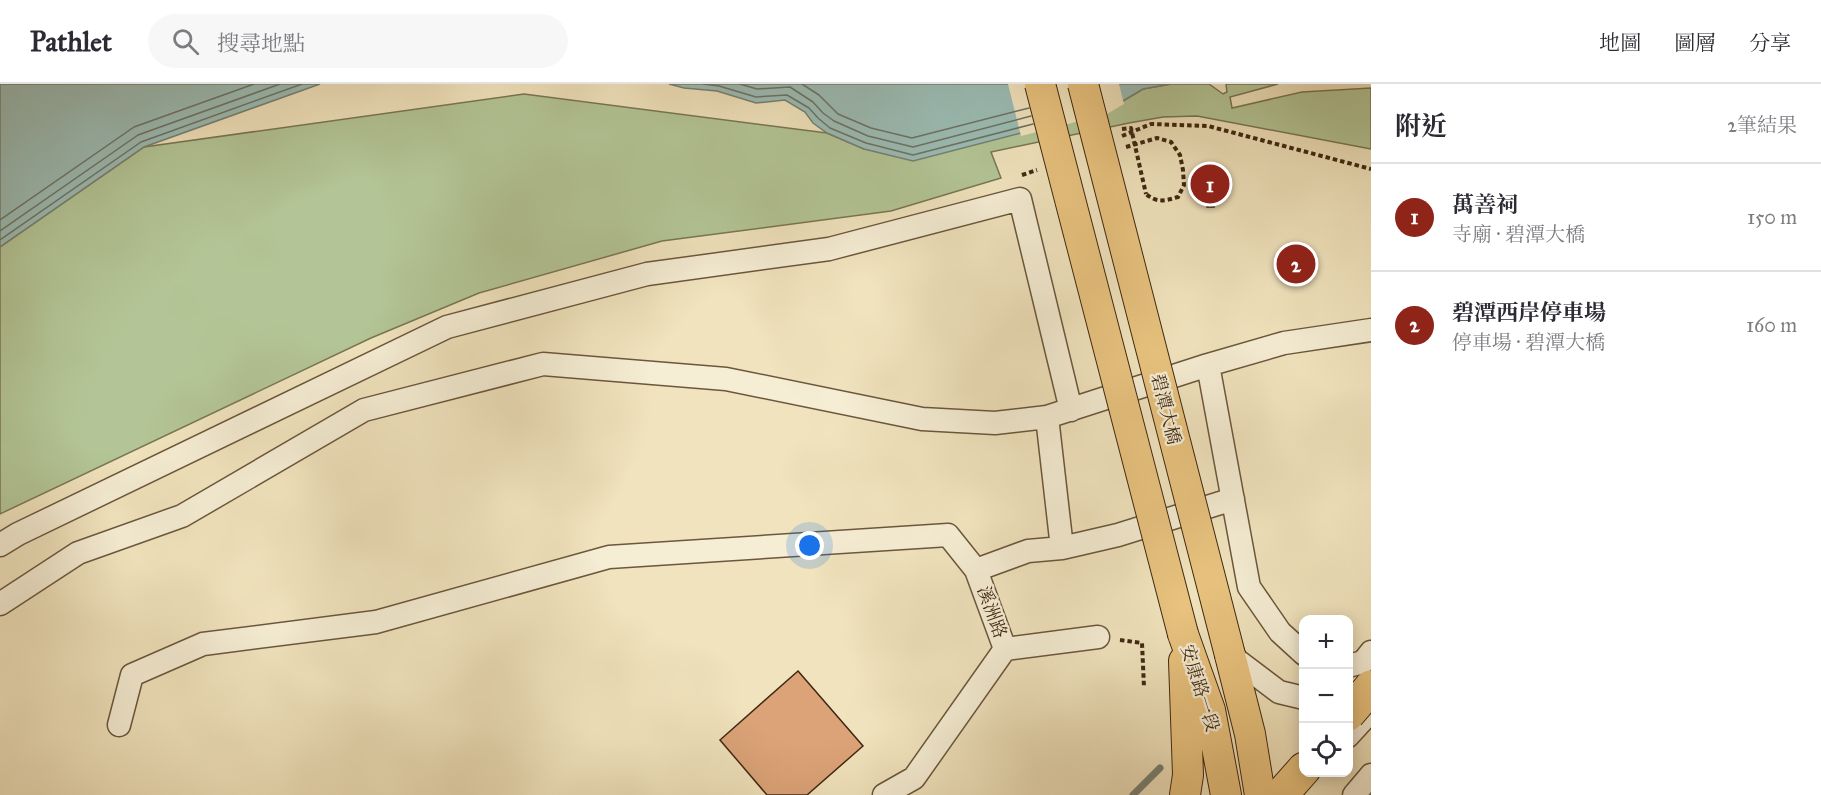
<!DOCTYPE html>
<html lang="zh-TW">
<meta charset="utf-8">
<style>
body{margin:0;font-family:"IM FELL Great Primer","Noto Serif TC",serif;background:#f7f7f7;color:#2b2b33}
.controls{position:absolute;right:18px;bottom:18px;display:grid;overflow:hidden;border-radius:12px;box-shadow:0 3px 15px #0003}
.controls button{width:54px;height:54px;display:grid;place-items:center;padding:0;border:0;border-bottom:2px solid #e1e1e2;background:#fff;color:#2b2b33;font:30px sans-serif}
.you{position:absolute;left:810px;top:462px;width:21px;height:21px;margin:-15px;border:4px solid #fff;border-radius:50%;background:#1a73e8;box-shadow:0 0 0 9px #1a73e833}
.badge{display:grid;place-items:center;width:39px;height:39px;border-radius:50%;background:#8f2418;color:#fff;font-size:20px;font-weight:700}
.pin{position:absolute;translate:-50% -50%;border:3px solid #fff;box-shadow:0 2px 6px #0006}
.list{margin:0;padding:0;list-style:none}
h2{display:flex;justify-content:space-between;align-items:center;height:78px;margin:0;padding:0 24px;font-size:26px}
h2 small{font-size:20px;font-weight:400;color:#7c7c81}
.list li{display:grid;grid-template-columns:39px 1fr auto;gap:18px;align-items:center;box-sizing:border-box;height:108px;padding:0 24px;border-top:2px solid #e1e1e2}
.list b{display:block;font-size:22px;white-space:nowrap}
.list p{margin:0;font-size:20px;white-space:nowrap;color:#7c7c81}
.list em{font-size:20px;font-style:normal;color:#7c7c81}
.icon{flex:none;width:33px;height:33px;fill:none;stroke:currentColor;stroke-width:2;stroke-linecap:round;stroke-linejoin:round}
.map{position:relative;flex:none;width:1371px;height:711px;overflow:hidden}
header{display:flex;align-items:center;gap:36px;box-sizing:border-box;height:84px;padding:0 30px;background:#fff;border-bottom:2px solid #e1e1e2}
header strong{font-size:28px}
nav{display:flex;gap:33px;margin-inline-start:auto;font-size:21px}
.search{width:420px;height:54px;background:#f7f7f7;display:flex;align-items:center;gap:15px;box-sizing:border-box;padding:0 21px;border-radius:33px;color:#7c7c81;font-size:22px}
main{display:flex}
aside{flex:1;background:#fff}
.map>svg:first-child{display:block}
</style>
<header>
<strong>Pathlet</strong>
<div class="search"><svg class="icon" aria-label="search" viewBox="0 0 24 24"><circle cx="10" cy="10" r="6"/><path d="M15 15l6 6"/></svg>搜尋地點</div>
<nav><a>地圖</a><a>圖層</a><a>分享</a></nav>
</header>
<main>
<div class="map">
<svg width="1371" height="711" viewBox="0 0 1371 711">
<rect width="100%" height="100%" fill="#f0e3bd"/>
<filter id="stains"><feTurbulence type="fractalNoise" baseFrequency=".00333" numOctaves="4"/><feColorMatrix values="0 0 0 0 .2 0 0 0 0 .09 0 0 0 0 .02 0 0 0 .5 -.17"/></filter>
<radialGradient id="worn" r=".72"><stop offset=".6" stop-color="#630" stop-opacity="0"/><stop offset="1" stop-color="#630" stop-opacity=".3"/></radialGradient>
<path fill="#b3c596" stroke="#797654" stroke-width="1.5" d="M1171,0h38l14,10 4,-2 -1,-8h52l-48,13 2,11 70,-16 69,-4v61l-174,-33 -34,1 -34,6 -138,29 10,26 -110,33 -229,30 -183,52 -108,45 -371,176v-267l144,-100 380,-53 303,39 37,16 242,-38 37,-22z"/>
<path fill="#9bbdb6" stroke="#768174" stroke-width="1.5" d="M0,0h320l-176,63 -144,100z
M669,0h502l-28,5 -37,22 -193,50 -49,-12 -37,-16 -14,-10 -8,-11 -20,-12 -29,3 -39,-12 -33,-3z"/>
<path fill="#f0e3bd" d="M1008,0h111l5,20 -17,10 -86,22z"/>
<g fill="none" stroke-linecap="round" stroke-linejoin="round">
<path stroke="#6d7264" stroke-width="1.5" d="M703,0l16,2 37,11 31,-2 22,13 9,10 12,10 36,15 47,12 120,-31
M740,0l17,5 33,-2 23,15 10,11 11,8 34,15 45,11 118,-31
M802,0l17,11 19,19 33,14 41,10 117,-30
M0,136l134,-93 120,-43
M0,147l138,-96 142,-51
M0,156l141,-98 161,-58"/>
<path stroke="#768174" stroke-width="7" d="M1133,711l27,-27"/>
</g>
<path fill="#dca379" stroke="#3f2811" stroke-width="1.5" d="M1201,84l20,1 -1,31h-5l-1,7h-7v-7h-7z
M798,587l65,75 -56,49h-40l-47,-55z"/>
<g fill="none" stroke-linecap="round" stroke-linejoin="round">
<defs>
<path id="minor" d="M1208,281l76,-22 87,-13
M0,461l18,-11 429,-207 200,-53 182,-25 191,-50 51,211
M1062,464l56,-13 115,-36
M0,520l78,-51 104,-37 182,-106 179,-46 183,15 196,40 73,4 52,-6 161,-52 41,222 31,45 24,22
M1005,565l93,-12
M1230,571l49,37 25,6
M1348,582l15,-4 8,-10
M119,641l13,-50 71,-31 173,-22 233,-65 339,-22 28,35
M1348,652l23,-25
M884,711l30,-17 91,-129 -29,-79 52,-19 34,-3 -15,-131
M1354,711l17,-20"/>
<path id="major" d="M1183,550l27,76 16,85
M1230,571l20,79 10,61
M1184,577l4,114 -3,20"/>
<path id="highway" d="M1281,711l23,-26"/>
</defs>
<use href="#minor" stroke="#6b573c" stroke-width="25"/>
<use href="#major" stroke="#3f2811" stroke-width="32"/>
<use href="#highway" stroke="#3f2811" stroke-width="35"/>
<path stroke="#3f2811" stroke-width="4" stroke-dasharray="4.5 3" stroke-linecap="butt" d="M1122,52l29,-12 57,2 163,43
M1126,63l31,-9 14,4 9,13 3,15 1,15 -6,12c-13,4 -21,6 -32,-3
M1022,91l15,-5
M1120,556l22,3 2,44"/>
<use href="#minor" stroke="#f5edd4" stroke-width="22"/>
<use href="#major" stroke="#e8c27e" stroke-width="30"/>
<use href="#highway" stroke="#e8c27e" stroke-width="33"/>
<defs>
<path id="major-bridge" d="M1040,0l143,550
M1083,0l147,571"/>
<path id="highway-bridge" d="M1348,630l23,-27"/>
</defs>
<use href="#major-bridge" stroke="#3f2811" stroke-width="32" stroke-linecap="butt"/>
<use href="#highway-bridge" stroke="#3f2811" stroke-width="35" stroke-linecap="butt"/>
<path stroke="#3f2811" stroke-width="4" stroke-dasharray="4.5 3" stroke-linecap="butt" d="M1122,45l9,-1 15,66"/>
<use href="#major-bridge" stroke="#e8c27e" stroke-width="30"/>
<use href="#highway-bridge" stroke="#e8c27e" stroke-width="33"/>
</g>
<g text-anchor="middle" stroke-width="4.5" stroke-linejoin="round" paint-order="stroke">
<g font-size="18" fill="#3f2811" stroke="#f5edd4">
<text transform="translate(1166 325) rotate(76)" y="6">碧潭大橋</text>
<text transform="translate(992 528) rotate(70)" y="6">溪洲路</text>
<text transform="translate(1200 604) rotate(73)" y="6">安康路一段</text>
</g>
</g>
<rect width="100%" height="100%" filter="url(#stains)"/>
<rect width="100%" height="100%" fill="url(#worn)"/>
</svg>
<div class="controls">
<button>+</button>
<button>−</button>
<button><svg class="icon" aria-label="locate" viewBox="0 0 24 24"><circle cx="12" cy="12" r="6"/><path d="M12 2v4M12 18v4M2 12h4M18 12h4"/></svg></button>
</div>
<div class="you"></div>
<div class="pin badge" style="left:1210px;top:100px">1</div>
<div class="pin badge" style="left:1296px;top:180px">2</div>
</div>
<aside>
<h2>附近<small>2筆結果</small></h2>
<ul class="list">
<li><span class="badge">1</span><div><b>萬善祠</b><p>寺廟 · 碧潭大橋</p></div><em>150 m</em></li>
<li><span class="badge">2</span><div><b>碧潭西岸停車場</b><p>停車場 · 碧潭大橋</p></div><em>160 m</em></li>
</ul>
</aside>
</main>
